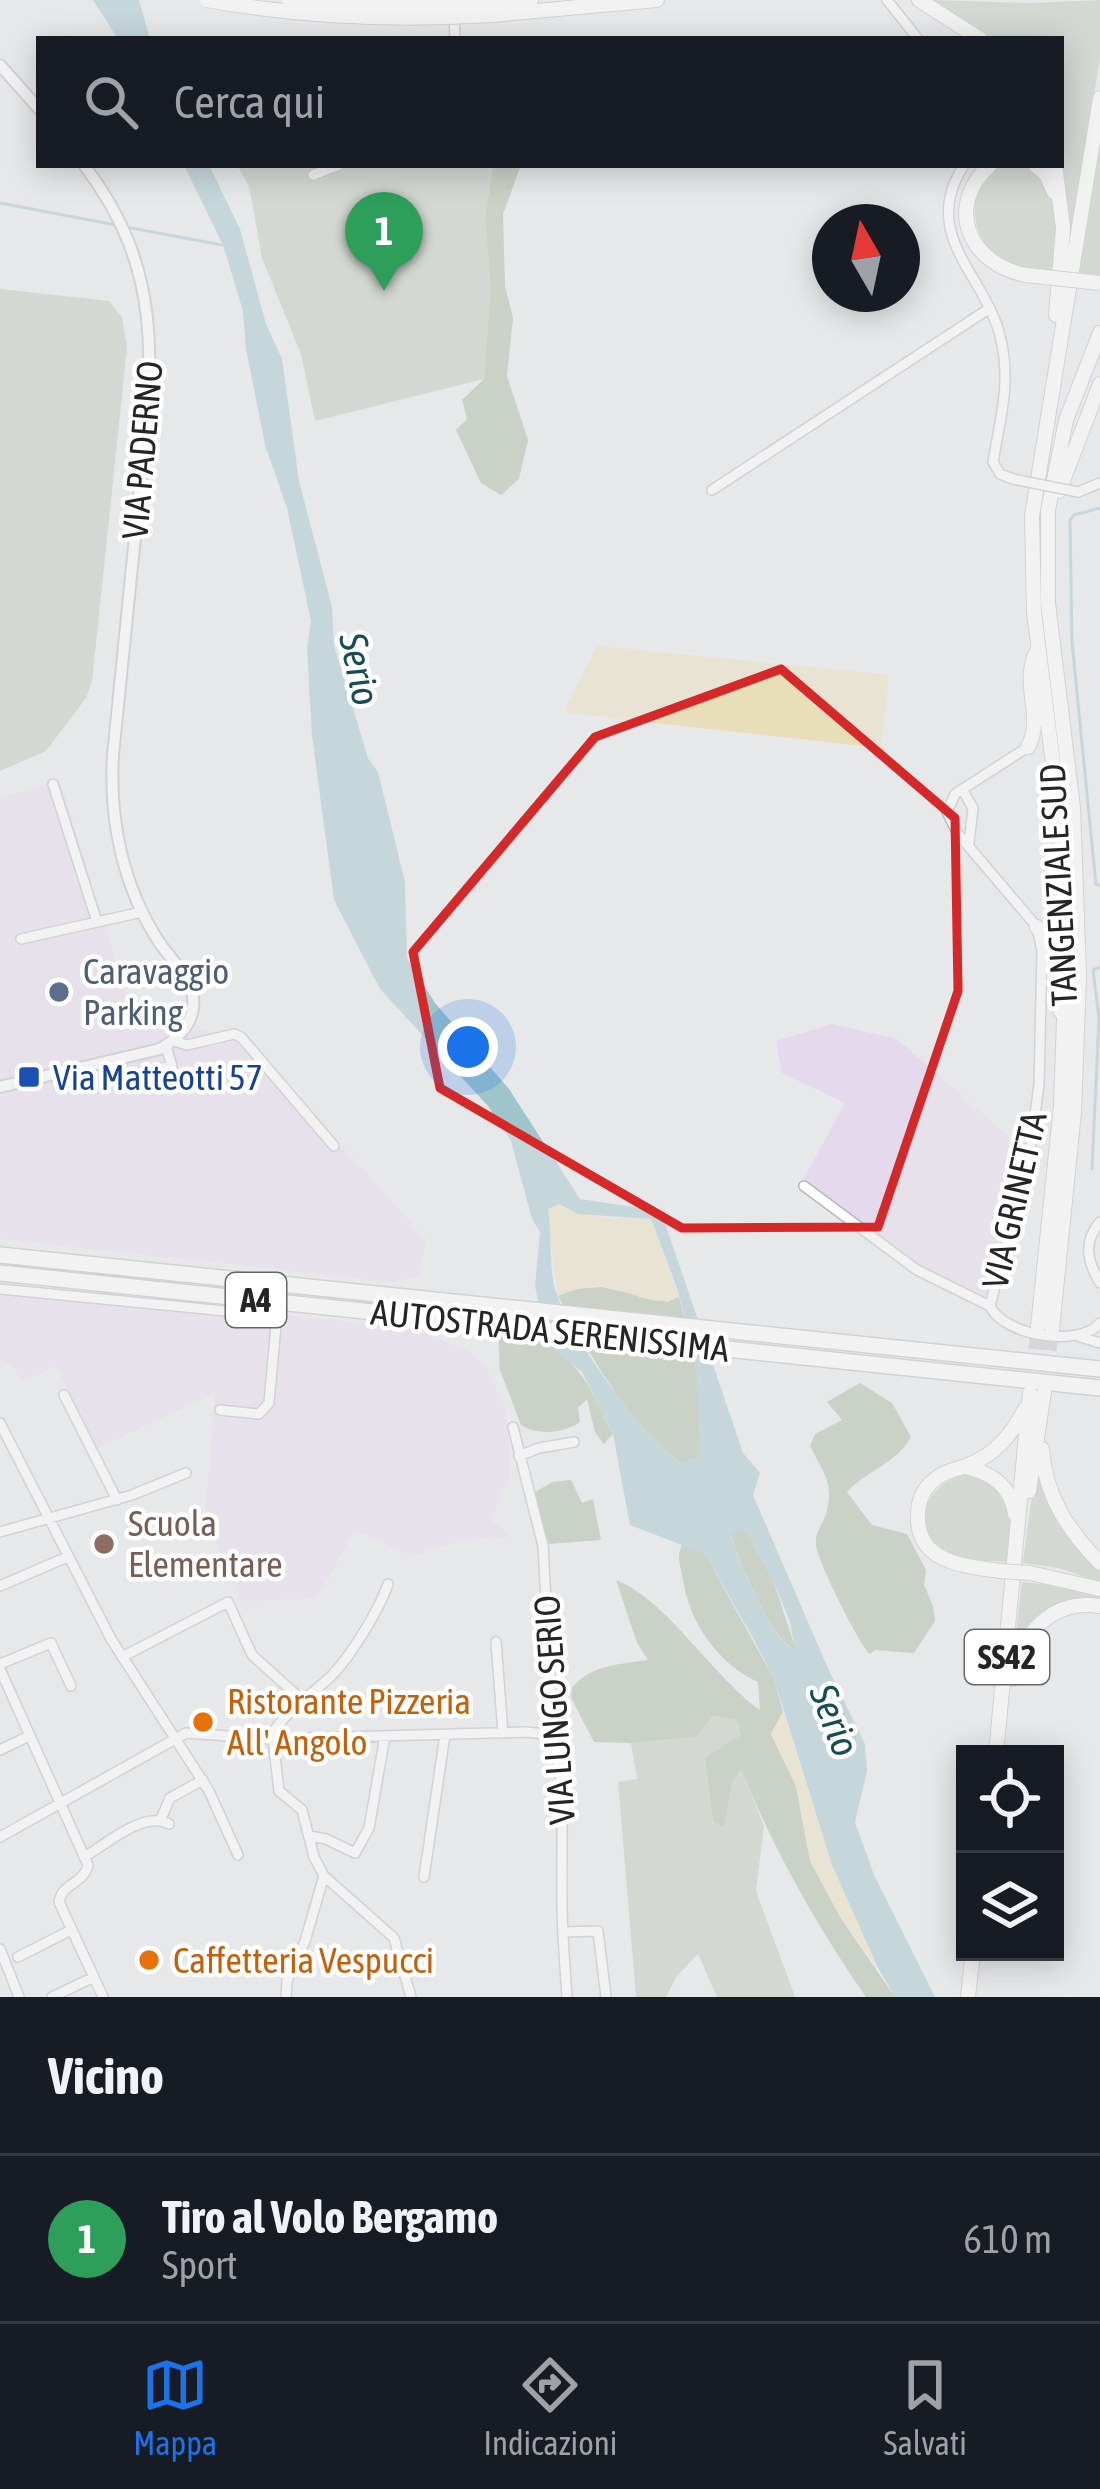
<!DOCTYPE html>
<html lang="it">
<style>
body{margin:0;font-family:"Asap Condensed",sans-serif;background:#20242c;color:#f1f3f6}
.controls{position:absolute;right:36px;bottom:36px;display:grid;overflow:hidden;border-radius:0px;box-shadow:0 6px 30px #0003}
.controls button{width:108px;height:108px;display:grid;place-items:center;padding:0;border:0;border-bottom:3px solid #363941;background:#171b24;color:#f1f3f6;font:60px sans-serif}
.compass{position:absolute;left:812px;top:204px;width:108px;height:108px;border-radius:50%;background:#171b24;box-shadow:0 6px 30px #0003;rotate:351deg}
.you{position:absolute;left:468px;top:1047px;width:42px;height:42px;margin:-30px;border:9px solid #fff;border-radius:50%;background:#1a73e8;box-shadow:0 0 0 18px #1a73e833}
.badge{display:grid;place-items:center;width:78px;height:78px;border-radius:50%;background:#1a73e8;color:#fff;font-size:39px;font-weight:700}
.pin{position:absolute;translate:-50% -99px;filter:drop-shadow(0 3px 6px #0008)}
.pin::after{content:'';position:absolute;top:63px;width:42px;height:36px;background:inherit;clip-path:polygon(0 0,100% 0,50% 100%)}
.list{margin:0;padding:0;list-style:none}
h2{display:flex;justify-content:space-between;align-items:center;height:156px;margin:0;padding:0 48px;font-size:51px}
h2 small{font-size:39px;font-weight:400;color:#9ea1a6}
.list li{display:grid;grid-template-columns:78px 1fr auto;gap:36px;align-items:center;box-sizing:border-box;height:168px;padding:0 48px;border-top:3px solid #363941}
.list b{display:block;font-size:45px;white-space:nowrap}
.list p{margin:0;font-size:39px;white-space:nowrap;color:#9ea1a6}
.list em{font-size:39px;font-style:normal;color:#9ea1a6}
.icon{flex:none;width:66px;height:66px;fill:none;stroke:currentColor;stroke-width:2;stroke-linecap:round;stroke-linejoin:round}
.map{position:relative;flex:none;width:1100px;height:1997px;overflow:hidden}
.search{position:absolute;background:#171b24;box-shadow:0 6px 30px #0003;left:36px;right:36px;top:36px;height:132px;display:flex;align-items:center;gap:30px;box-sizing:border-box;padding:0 42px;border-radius:0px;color:#9ea1a6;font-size:45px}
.sheet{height:324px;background:#171b24}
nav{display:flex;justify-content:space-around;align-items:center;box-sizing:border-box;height:168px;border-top:3px solid #363941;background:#171b24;font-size:33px;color:#9ea1a6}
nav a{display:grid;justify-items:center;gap:6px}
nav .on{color:#1a73e8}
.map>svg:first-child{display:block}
</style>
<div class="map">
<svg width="1100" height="1997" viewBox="0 0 1100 1997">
<rect width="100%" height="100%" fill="#e7e8e9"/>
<path fill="#e5d9ed" d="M60,780l77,249 24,-5 69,11 129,129 67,76 -7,36 -26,6 -393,-43v-441z
M832,1024l65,15 112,98 -5,79 -17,79 -71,-28 -113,-87 42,-77 -63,-30 -6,-32z
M0,1285l414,44 54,22 19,17 19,42 5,63 -20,47 21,17 -49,3 -51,16 -57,-26 -38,68 -76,3 -36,-85 10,-123 -117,55 -42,-82 -34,16 -10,-19 -12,6z"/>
<path fill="#bcc6b6" d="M933,0l96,3 71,-3v58l-28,173 -6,-1 2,-21 -8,-44 1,-126h-72z
M1100,134v141l-22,-2z
M237,165h256l-8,53 7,76 -8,85 -169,42 -14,-67 -39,-96 -13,-72z
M1001,165c9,0 22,-2 30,2 30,13 28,78 20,104 -19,-2 -41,-2 -56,-15 -27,-23 -29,-76 6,-91z
M0,289l109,12 13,16 5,31 -35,333 -6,17 -40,53 -46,20z
M1036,1465l22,55 42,50v12l-41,-14 -36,-5z
M967,1473c51,10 46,47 40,89 -17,-2 -42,1 -58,-6 -47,-22 -24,-72 18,-83z
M1022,1582l57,6 21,8v6h-30l-56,49z
M713,1716l25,4 3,15 -35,32 7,55 11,4 8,-42 9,-16 23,58 -8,65 39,106h-78l-19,-43 -21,22 -11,21h-30l-18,-215 19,-3 -6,-36 65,-6z"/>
<path fill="#a6b69b" d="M493,165h28l-18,49 2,72 8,32 -6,58 21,64 -9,39 -18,16 -20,-12 -25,-53 11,-11 -5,-19 22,-21 7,-90 -6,-71z
M602,1287l65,15 12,-5 18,75 4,83 -19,9c-54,-39 -93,-111 -124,-168l16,-7z
M503,1333c70,9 82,44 110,101l-9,10 -9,-12 -8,-33 -9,9 2,14c-15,11 -43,14 -59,3l-21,-55 -2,-32z
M860,1383l32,20 19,34c-15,27 -44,33 -64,55l25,33 35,9 19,36 -2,15 9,21 2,15 -21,32 -39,-3 -5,4c-10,-8 -54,-95 -54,-110 -1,-11 5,-17 9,-27 11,-32 -2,-45 -15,-71l5,-12 27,-14 -15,-18z
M571,1480l11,23 11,-4 8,41 -52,4 -15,-51 18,-11z
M744,1528l29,52 23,70c-24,-8 -58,-90 -65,-116z
M682,1544l23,10 69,125 9,33 -12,22 25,52 14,75 32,59 53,77h-29c-50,-72 -92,-147 -125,-228l-9,15 -8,43 -11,-5 -8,-64 36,-23 -4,-15 -24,-4 -17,21 -65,6 -37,-1 -23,-44 1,-10c18,-23 49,-24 76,-28l-11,-17 -21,-63c50,19 96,96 144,130l-2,-28c-39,-17 -69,-60 -75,-102 -2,-15 -7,-20 -1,-36z"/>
<path fill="#e8deb9" d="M597,646l286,28 6,3 -8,71 -315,-35 -1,-5z
M559,1204l49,14 43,1 28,78c-25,12 -48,-7 -74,-10 -16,-2 -32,3 -47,9l-11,-87z
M783,1712l49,153 45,101 -35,-46 -32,-59 -14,-75 -25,-52z"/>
<path fill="#9ec4cc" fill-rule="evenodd" d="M93,0h46l11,39h-32z
M184,165h25l31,64 26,95 16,35 17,122 33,126 2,38 34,113 10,14 27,110 2,76 28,45 74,86 71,110 81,12 82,242 17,20 -7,22 74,171 38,78 2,27 -12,51 19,53 61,122h-40l-18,-31 -45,-101 -58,-186 -21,-41 -48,-84 -75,-29 -17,-91 -31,-62 -36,-29 -11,-57 5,-54 -8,-13 -21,-78 -23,-35 -108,-117 -46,-89 -22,-164 -5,-88 4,-27 -24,-113 -22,-63 -19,-96 -3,-38 -20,-66zM559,1204l19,10 73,5 27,72 19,81 3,83 -18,9c-42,-30 -109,-123 -126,-172 -7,-18 -4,-60 -8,-83zM744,1528l29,52 17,42 5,28c-23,-8 -57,-90 -64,-115z"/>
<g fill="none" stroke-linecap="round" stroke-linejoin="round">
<path stroke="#9ec4cc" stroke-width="3" d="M0,203l116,22
M126,227l96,18
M1100,508l-26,7 -4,5 2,122 24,243h4
M1092,1169l7,-151 -6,-48 7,-3"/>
<path stroke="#c0c1c2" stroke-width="14" stroke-dasharray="14 7" stroke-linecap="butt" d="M1033,1370l5,-43
M1044,1392l8,-63"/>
<defs>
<path id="minor" d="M887,0l31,39
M454,15l1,24
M964,165c-46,71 23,110 37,175 10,43 -1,80 -8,122l7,12 13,5
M313,175l26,-10
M712,490l278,-182
M1078,492l22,-9
M1028,747l-73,47 -8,18 11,22 79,93 5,24 -3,134 -9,65 -40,156c14,30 89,42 110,17
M53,784l44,138 45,-10
M962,789l11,19 -4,35
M21,939l76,-17
M174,1041l13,4 47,-11 7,3 93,109
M108,1061l4,18 60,-13 -6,-20
M804,1186l113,84 73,36
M1100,1222c-17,20 -13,39 0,61
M0,1289l267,26 9,10 -7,78 -10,11 -39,-4
M1080,1337l20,6
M64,1395l53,105
M0,1423l111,216 98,152 29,64
M513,1427l30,119 10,183c13,57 8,113 9,172 0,32 3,64 5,96
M519,1456l20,-8 35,-6
M0,1532l132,-37 54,-22
M0,1586l67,-29
M496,1642l7,91
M122,1657l106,-55 24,53 49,44
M0,1664l51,-21 20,43
M0,1669l88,196c-4,19 -26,18 -29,37l44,95
M269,1739c18,-30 35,-38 59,-60 21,-19 51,-69 60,-95
M273,1739l6,52 23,19 12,47 10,19 70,62 17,59
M0,1750l29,-14
M161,1819l9,-21 33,-18
M309,1836l17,3 29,14 14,-25 16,-92
M0,1837l186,-104 83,6 257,-7 28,3
M84,1857c23,-13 60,-47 85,-33
M424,1877l21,-142
M563,1932l35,-1 8,66
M0,1949l19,48
M18,1957l53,-27
M52,1997l42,-20
M286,1997l1,-16 18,-40 19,-65"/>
<path id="tertiary" d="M0,65l39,44
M0,1087l160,-38c19,-11 36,-28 33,-52 -4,-23 -22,-37 -34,-55 -36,-55 -50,-122 -46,-187 8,-80 16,-159 24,-238 12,-134 36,-236 -53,-352"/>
<path id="trunk" d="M919,0l61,39
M491,3l40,-3
M492,15l165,-15
M990,165c-46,42 -21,99 36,110
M1035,165l11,9 8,18
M1055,165l8,63 -7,87
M1059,491l41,-107
M1028,747c17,-32 -9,-65 10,-98
M1037,927c21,23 13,55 24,85
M1038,1327l23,-221 3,-87 -4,-199 -26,-208 -2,-96 68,-418
M1052,1329l22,-217 5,-137 -6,-167 -25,-205v-93l18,-90 34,-87
M1042,1449c3,47 26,81 58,114
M966,1467c26,6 45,19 49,47
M1029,1491l15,-99
M1000,1571c-35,-5 -84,-8 -82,-56 0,-13 5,-25 14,-33 10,-10 22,-12 34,-16 29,-11 45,-30 59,-57
M1030,1573l70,16
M1012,1679c9,-45 39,-80 88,-73
M996,1754l34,-361
M968,1997l5,-45"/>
<path id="motorway" d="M0,1255l1100,114
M0,1273l1100,115"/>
</defs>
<use href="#minor" stroke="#b7b8b8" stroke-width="12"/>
<use href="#tertiary" stroke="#b7b8b8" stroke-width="14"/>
<use href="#trunk" stroke="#b7b8b8" stroke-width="16"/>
<use href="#motorway" stroke="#b7b8b8" stroke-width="18"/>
<use href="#minor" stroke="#fff" stroke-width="9"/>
<use href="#tertiary" stroke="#fff" stroke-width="10"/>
<use href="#trunk" stroke="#fff" stroke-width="14"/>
<use href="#motorway" stroke="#fff" stroke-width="15"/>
<defs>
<path id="minor-bridge" d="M1013,479l65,13"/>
<path id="trunk-bridge" d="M207,0c93,17 190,21 285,15
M289,0l72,7 130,-4
M1026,275l74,8
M1000,1571l30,2"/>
</defs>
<use href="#minor-bridge" stroke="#b7b8b8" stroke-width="12" stroke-linecap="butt"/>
<use href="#trunk-bridge" stroke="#b7b8b8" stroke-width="16" stroke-linecap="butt"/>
<use href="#minor-bridge" stroke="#fff" stroke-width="9"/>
<use href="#trunk-bridge" stroke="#fff" stroke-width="14"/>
</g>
<path d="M0 0H1100V1997H0ZM781,669l174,149 3,173 -80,236 -196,1 -242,-140 -27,-136 182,-215z" fill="#e7e8e9" fill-opacity=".55" fill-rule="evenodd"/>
<path fill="none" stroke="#d62828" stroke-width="9" stroke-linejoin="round" d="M781,669l174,149 3,173 -80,236 -196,1 -242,-140 -27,-136 182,-215z"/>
<circle fill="#5c6f8a" stroke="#fff" stroke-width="4.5" cx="59" cy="992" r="12"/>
<rect fill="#1a4fb4" stroke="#fff" stroke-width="4.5" x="17" y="1065" width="24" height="24" rx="6"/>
<circle fill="#8d6e63" stroke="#fff" stroke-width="4.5" cx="104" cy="1544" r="12"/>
<g fill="#e8710a" stroke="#fff" stroke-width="4.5">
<circle cx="203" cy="1722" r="12"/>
<circle cx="149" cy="1960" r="12"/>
</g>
<g text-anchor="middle" stroke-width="9" stroke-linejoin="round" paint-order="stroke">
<g fill="#fff" stroke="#666667" stroke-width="3">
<rect x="226" y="1273" width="60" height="54" rx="9"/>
<rect x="965" y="1630" width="84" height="54" rx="9"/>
</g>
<g font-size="33" font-weight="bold" fill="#252526">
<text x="256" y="1312">A4</text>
<text x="1007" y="1669">SS42</text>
</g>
<g font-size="36" fill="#252526" stroke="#fff">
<text transform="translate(142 450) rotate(-85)" y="13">VIA PADERNO</text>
<text transform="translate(1058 885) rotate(-93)" y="13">TANGENZIALE SUD</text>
<text transform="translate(1014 1200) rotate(-77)" y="13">VIA GRINETTA</text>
<text transform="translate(550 1330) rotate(6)" y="13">AUTOSTRADA SERENISSIMA</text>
<text transform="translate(554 1710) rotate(-94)" y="13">VIA LUNGO SERIO</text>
</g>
<g font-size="36" fill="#4e5e75" stroke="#fff" text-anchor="start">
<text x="83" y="984">Caravaggio<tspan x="83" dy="41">Parking</tspan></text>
</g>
<g font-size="36" fill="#164399" stroke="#fff" text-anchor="start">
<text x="53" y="1090">Via Matteotti 57</text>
</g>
<g font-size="36" fill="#785e54" stroke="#fff" text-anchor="start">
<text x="128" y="1536">Scuola<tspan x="128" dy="41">Elementare</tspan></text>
</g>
<g font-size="36" fill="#c56008" stroke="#fff" text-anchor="start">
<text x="227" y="1714">Ristorante Pizzeria<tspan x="227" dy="41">All' Angolo</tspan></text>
<text x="173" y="1973">Caffetteria Vespucci</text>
</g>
<g font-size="39" font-style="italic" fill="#154c55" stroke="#fff">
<text transform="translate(360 669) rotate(78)" y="14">Serio</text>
<text transform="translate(835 1720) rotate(69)" y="14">Serio</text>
</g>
</g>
</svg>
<div class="controls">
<button><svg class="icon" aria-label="locate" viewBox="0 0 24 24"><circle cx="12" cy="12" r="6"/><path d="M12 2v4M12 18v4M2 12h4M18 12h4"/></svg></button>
<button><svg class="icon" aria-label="layers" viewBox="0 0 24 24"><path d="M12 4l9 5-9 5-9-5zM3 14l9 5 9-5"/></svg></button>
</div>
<svg class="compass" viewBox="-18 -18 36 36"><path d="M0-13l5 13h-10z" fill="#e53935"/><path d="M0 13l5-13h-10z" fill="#9ea1a6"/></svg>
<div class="you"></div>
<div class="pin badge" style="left:384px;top:291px;background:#2e9e5b">1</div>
<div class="search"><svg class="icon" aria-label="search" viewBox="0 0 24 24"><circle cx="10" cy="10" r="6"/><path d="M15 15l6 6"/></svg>Cerca qui</div>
</div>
<section class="sheet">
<h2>Vicino<small></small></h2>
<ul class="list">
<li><span class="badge" style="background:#2e9e5b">1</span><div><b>Tiro al Volo Bergamo</b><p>Sport</p></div><em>610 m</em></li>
</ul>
</section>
<nav>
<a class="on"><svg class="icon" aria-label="map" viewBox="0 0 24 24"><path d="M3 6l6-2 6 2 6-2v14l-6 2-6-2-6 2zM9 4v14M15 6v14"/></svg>Mappa</a>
<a><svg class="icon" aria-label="directions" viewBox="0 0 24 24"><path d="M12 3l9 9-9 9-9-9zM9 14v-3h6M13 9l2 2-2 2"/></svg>Indicazioni</a>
<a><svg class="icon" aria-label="saved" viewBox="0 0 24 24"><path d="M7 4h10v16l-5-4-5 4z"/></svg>Salvati</a>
</nav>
